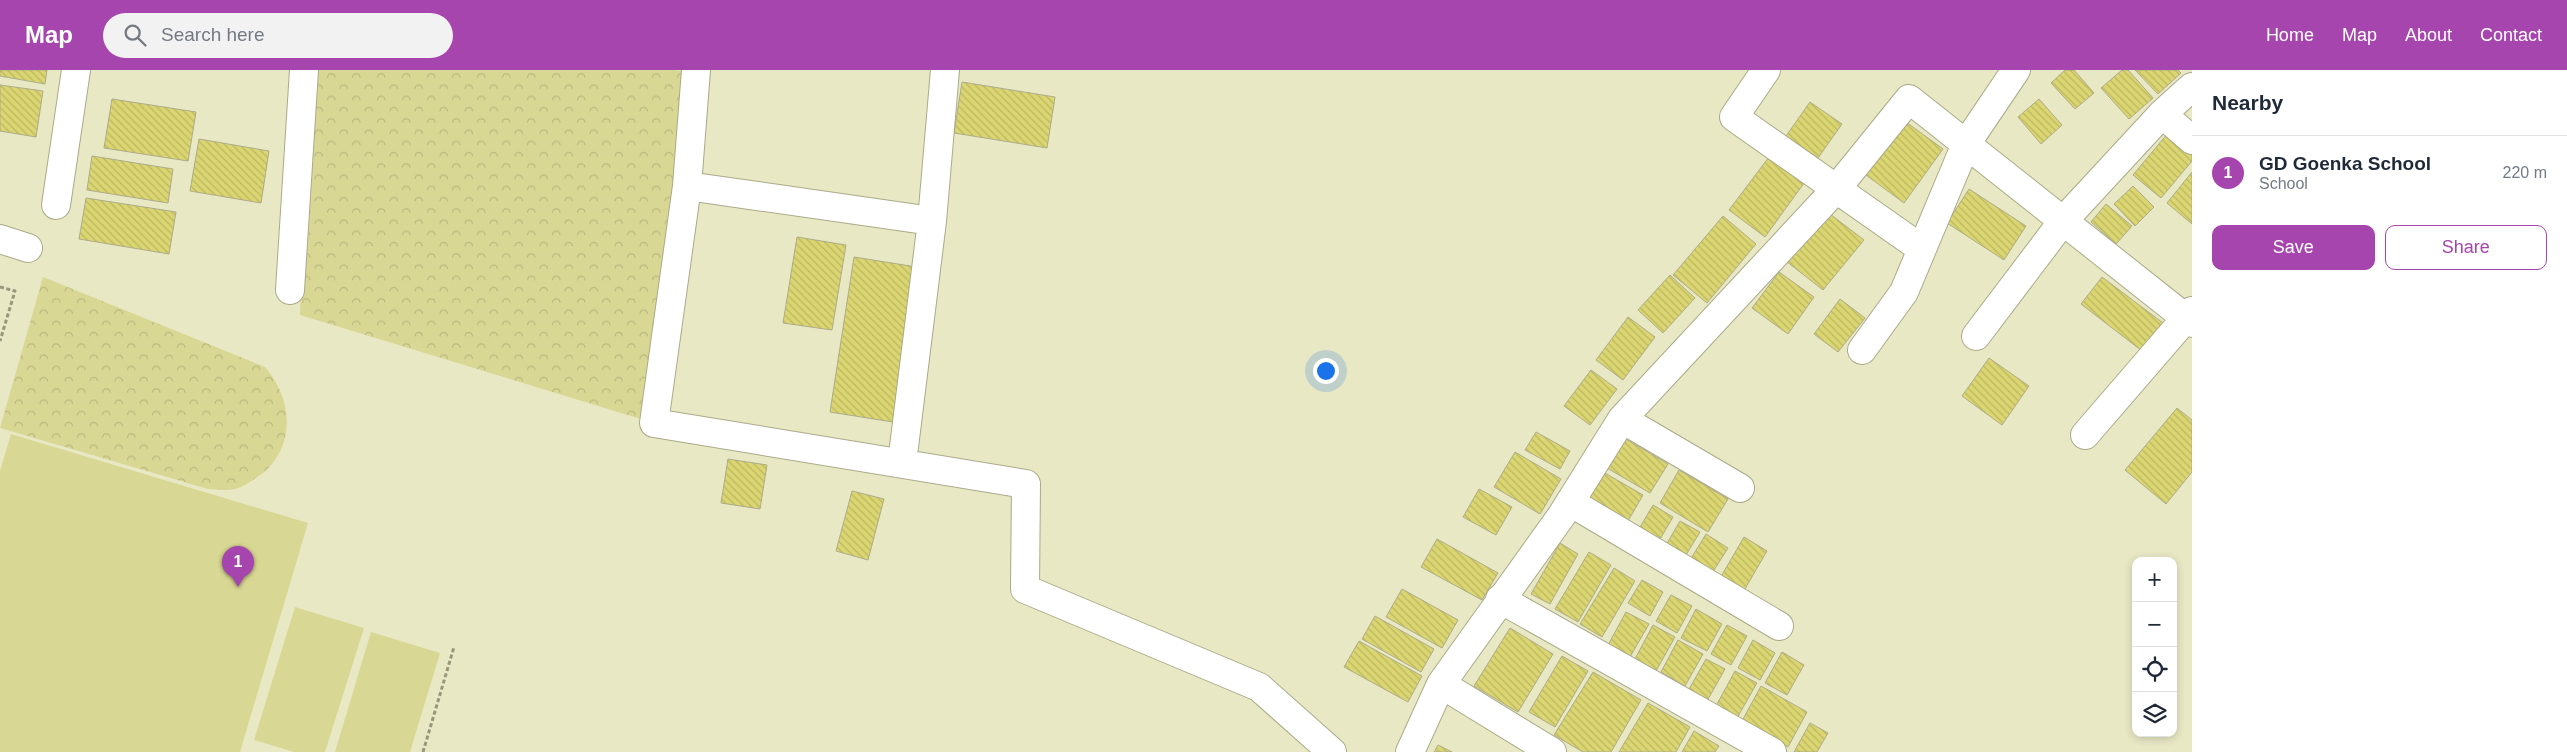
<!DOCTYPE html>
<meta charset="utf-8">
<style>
body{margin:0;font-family:Arial,sans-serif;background:#f2f2f3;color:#1f2937}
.controls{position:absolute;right:15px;bottom:15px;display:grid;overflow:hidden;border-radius:10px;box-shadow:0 2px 8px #0003}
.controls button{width:45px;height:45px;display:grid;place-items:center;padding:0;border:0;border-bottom:1px solid #e0e1e3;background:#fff;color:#1f2937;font:25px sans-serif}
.you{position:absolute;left:1325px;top:300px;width:18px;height:18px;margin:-12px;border:4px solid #fff;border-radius:50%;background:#1a73e8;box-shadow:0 0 0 8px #1a73e833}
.badge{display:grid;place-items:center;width:32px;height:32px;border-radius:50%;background:#a645ad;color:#fff;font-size:16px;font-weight:700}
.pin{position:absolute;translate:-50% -41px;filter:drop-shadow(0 1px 2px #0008)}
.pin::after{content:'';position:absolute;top:26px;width:18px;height:15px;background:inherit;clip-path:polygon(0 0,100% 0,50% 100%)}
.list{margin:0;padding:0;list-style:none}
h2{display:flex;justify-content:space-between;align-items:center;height:65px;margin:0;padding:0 20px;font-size:21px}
h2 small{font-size:16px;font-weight:400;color:#747a83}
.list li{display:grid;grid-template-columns:32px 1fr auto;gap:15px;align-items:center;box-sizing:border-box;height:75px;padding:0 20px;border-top:1px solid #e0e1e3}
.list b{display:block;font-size:19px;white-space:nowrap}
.list p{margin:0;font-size:16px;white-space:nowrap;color:#747a83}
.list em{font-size:16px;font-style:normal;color:#747a83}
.actions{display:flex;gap:10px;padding:15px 20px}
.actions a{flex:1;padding:11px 0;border:1px solid #a645ad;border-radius:10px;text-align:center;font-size:18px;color:#a645ad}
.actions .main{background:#a645ad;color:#fff}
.icon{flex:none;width:28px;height:28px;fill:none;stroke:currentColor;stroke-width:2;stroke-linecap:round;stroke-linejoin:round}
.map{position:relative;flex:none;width:2192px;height:682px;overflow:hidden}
header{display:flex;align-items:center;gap:30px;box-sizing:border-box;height:70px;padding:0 25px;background:#a645ad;color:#fff}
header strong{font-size:24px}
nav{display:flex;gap:28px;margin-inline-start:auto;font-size:18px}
.search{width:350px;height:45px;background:#f2f2f3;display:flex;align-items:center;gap:12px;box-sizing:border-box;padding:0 18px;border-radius:28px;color:#747a83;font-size:19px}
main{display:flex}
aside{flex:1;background:#fff}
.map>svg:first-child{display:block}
</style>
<header>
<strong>Map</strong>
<div class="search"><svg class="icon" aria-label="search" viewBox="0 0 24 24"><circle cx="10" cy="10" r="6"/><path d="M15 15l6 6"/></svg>Search here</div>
<nav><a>Home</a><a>Map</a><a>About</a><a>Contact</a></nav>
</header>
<main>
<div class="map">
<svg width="2192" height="682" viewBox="0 0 2192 682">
<defs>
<pattern id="park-crowns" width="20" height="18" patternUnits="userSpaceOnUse" patternTransform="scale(1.25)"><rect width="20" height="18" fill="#d9d794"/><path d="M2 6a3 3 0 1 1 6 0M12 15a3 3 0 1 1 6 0" fill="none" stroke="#bab87e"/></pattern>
<pattern id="building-back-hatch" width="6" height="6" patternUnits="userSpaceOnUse" patternTransform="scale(1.25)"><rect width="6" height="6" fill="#dbd671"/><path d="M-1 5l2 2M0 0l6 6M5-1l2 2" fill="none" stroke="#bbb761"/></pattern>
</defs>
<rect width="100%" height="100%" fill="#e9e8c5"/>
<path fill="url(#park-crowns)" d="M306,0h369l20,3 -41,350 -354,-108z
M43,207l222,90c28,32 31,79 -3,107 -8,5 -18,13 -27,15 -8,2 -19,0 -27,0l-208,-61z"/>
<path fill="#d9d794" d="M11,364l297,89 -68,229h-240v-281z
M295,537l69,21 -39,124h-31l-40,-12z
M371,562l69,21 -30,99h-75z"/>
<path fill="url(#building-back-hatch)" stroke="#adac8a" d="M0,0h47l-2,14 -45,-8z
M2065,0h9l20,23 -19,16 -24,-26z
M2122,0h6l25,28 -24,21 -28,-31z
M2135,0h43l3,3 -23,21z
M962,12l93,15 -8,51 -93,-15z
M0,15l43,6 -7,46 -36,-6z
M112,29l84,13 -8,49 -84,-13z
M2039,29l23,26 -21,19 -23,-27z
M1810,32l32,22 -24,34 -32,-22z
M1906,52l37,27 -39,54 -38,-28z
M2168,63l24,21v7l-31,37 -28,-23z
M199,69l70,12 -8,52 -71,-12z
M1772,83l35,26 -42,58 -36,-27z
M92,86l81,13 -5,34 -81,-13z
M2192,102v52l-25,-21z
M2133,116l21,21 -19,19 -21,-22z
M1969,119l57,37 -22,34 -57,-37z
M86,128l90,14 -7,42 -90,-15z
M2106,134l26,22 -16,18 -25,-22z
M1826,141l38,29 -41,50 -37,-29z
M1723,146l33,28 -49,59 -34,-28z
M797,167l49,8 -14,85 -49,-7z
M854,187l69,11 -24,155 -69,-11z
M1779,202l35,25 -26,37 -36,-26z
M1670,205l25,23 -32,35 -25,-23z
M2102,207l61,46 -21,28 -61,-47z
M1840,229l25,19 -27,34 -24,-18z
M1628,247l27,20 -32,43 -27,-20z
M1989,288l40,28 -27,39 -40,-29z
M1591,300l26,19 -27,36 -26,-19z
M2177,338l15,12v52l-26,32 -41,-34z
M1536,362l34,19 -10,18 -35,-19z
M1624,368l44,26 -18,29 -43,-25z
M1515,382l46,27 -21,35 -46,-27z
M728,389l39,6 -7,44 -39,-6z
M1679,400l49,29 -20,33 -48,-29z
M1603,402l40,23 -19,33 -40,-23z
M1479,419l33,18 -16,28 -33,-18z
M852,421l32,8 -16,61 -32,-9z
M1653,435l20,12 -17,29 -20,-12z
M1680,451l20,11 -19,31 -19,-11z
M1706,464l22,14 -19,30 -22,-13z
M1744,467l23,14 -25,43 -23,-14z
M1437,469l61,34 -16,27 -61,-33z
M1560,473l18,11 -28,50 -19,-10z
M1589,482l22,13 -33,57 -23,-13z
M1614,498l21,13 -33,56 -22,-13z
M1642,510l21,12 -13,24 -22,-13z
M1402,519l56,31 -16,28 -56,-31z
M1671,525l21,11 -15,27 -21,-12z
M1696,539l26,15 -15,27 -26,-13z
M1626,542l23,12 -19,33 -22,-12z
M1375,546l59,33 -13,23 -59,-33z
M1653,555l22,12 -19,34 -21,-12z
M1727,555l20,11 -16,29 -20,-11z
M1510,558l43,26 -35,58 -44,-26z
M1678,570l25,14 -18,32 -24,-14z
M1753,570l22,13 -15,27 -22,-12z
M1359,571l63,35 -14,26 -64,-35z
M1782,582l22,13 -17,30 -22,-12z
M1562,586l26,15 -33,56 -26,-15z
M1706,589l19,10 -18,32 -19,-10z
M1735,601l22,12 -20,35 -21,-12z
M1593,602l48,28 -30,52h-28l-29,-17z
M1761,616l46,26 -19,35 -46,-26z
M1648,633l42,24 -14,25h-57z
M1810,653l18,10 -11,19h-23z
M1694,661l25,15 -4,6h-33z
M1438,675l14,7h-18z"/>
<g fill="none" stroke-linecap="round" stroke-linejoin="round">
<defs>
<path id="minor" d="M696,0l-9,116 -33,237 372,61 -1,105 234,98 73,65
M1766,0l-32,47 188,132
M2162,44l30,26
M687,116l245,35 13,-151
M56,135l20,-135
M0,169l28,9
M290,220l14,-220
M1976,266l87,-115 99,-107 30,-27
M1862,280l42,-58 62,-148 50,-74
M1622,349l118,69
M2085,365l107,-124
M902,393l30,-242
M1570,432l209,124
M1500,529l272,153
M1441,614l111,68
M1410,682l31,-68 121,-169 60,-96 215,-231 72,-89 283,224"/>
</defs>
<use href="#minor" stroke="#abaa88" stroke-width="30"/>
<path stroke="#97967c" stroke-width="3" stroke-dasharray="4 2.5" stroke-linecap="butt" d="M0,217l15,4 -15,50
M423,682l31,-105"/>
<use href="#minor" stroke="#fff" stroke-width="28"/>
</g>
</svg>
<div class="controls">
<button>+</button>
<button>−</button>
<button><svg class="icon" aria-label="locate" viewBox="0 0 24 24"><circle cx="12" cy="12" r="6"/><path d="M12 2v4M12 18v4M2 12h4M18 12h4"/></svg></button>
<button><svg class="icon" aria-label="layers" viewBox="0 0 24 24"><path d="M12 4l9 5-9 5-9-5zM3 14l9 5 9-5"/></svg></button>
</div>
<div class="you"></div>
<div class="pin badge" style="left:238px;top:517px">1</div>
</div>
<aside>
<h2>Nearby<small></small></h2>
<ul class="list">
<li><span class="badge">1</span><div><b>GD Goenka School</b><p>School</p></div><em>220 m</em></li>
</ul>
<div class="actions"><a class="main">Save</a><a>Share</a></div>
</aside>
</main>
